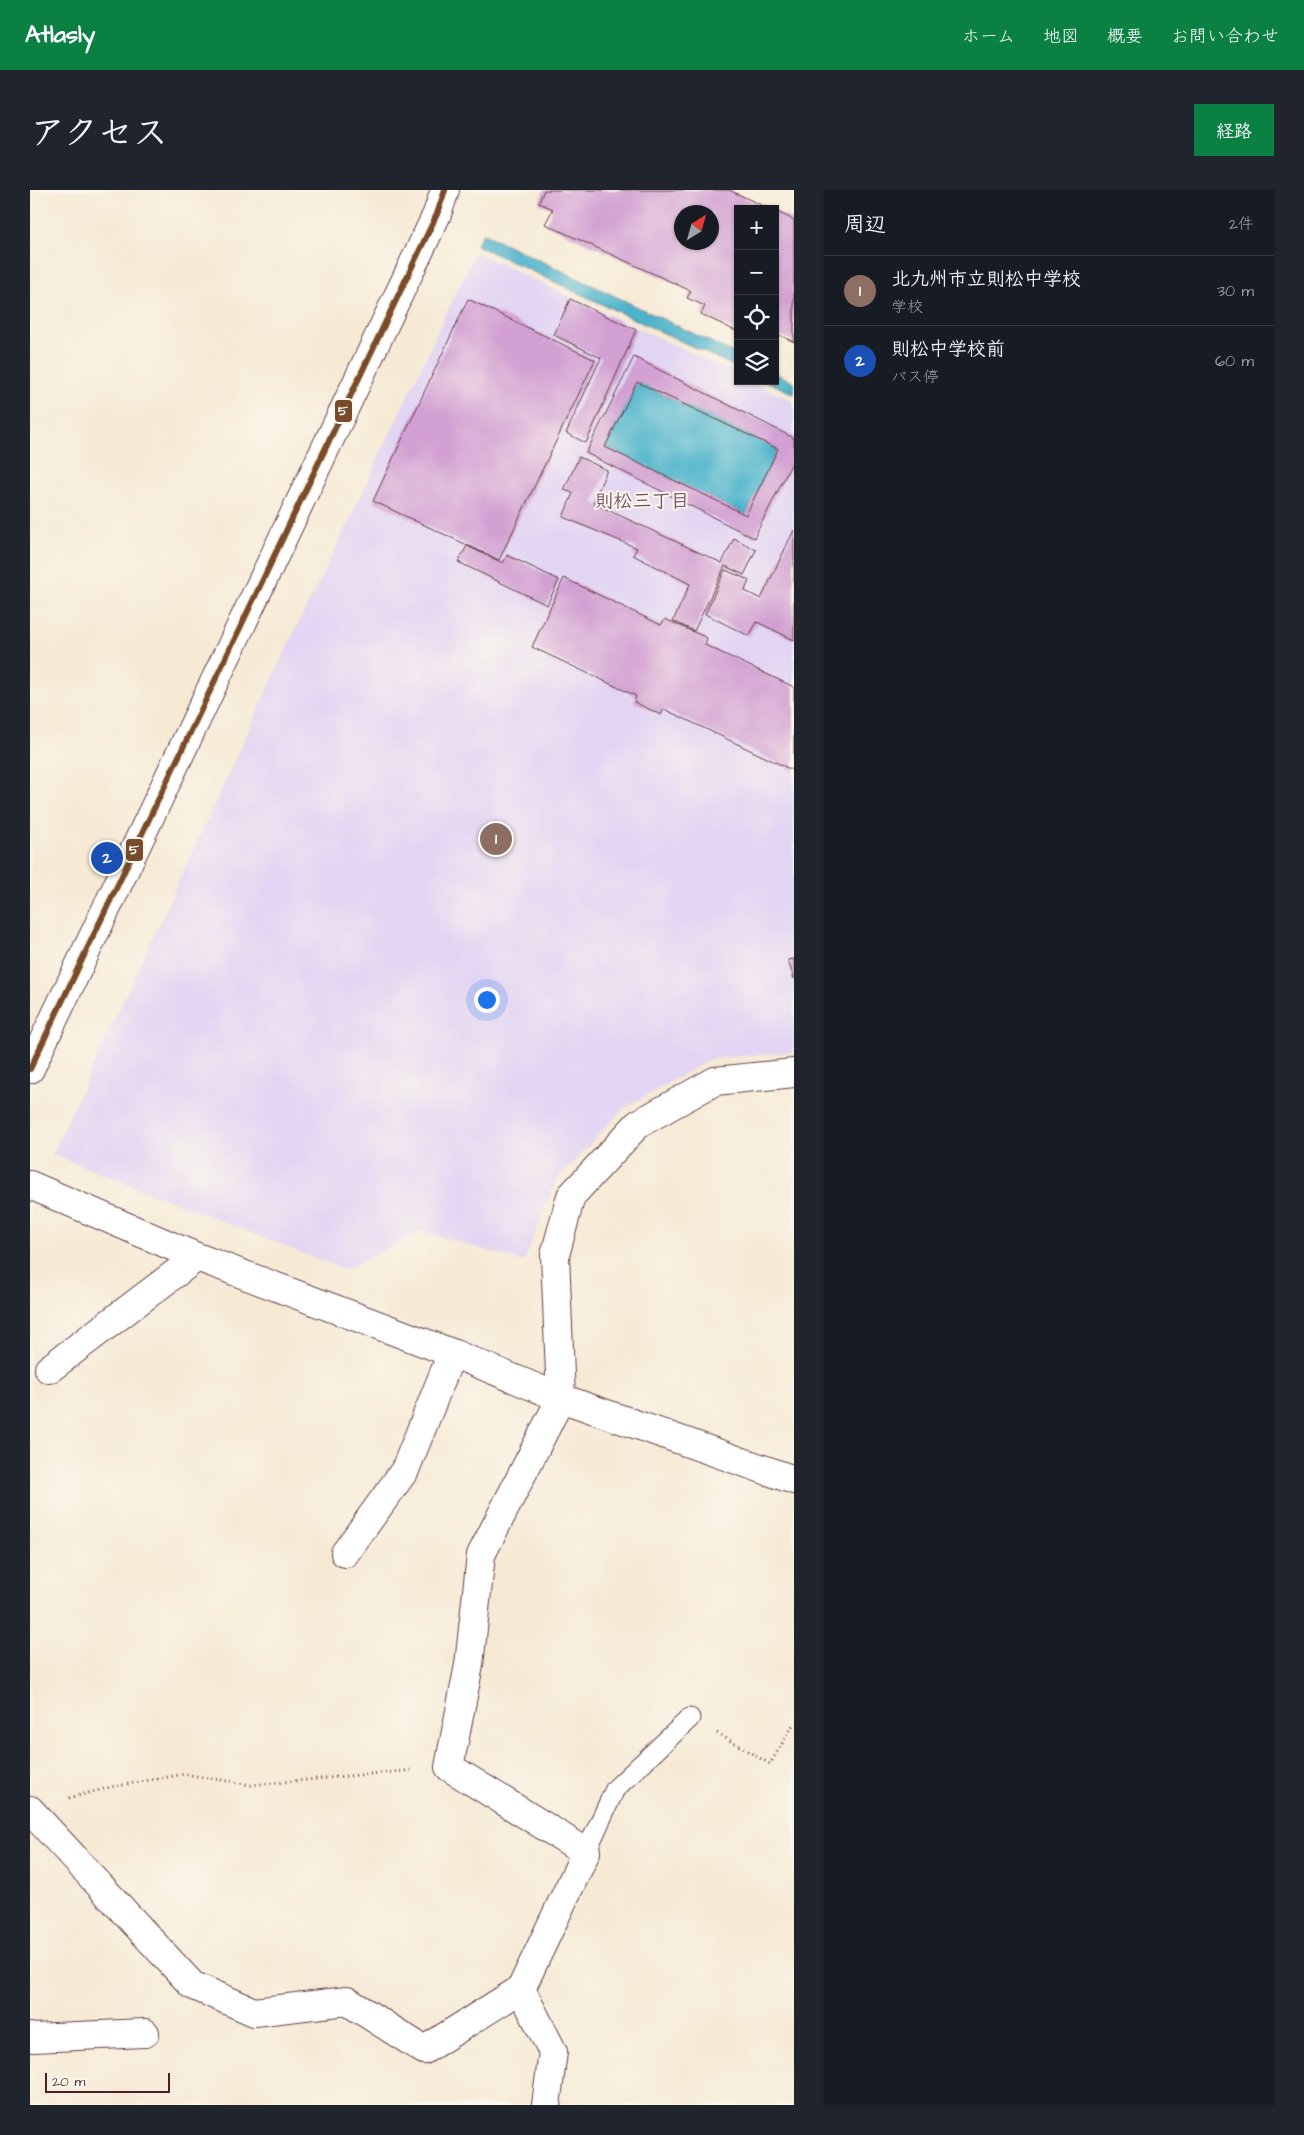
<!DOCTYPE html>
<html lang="ja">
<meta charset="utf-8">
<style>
body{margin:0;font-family:"Architects Daughter","Klee One",sans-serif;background:#20242c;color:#f1f3f6}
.controls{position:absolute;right:15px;top:15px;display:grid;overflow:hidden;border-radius:0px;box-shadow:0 1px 4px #0004}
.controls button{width:45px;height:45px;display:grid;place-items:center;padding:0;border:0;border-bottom:1px solid #363941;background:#171b24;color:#f1f3f6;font:25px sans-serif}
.compass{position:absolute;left:644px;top:15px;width:45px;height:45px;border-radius:50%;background:#171b24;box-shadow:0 1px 4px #0004;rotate:37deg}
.scale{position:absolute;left:15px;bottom:12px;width:125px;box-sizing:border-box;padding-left:5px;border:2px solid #4a1f2b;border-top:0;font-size:14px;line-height:18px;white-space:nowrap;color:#4a1f2b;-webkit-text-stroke:4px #fbf7ec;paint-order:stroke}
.you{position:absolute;left:456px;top:809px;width:18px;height:18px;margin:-12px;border:4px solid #fff;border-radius:50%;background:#1a73e8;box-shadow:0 0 0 8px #1a73e833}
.badge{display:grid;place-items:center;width:32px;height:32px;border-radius:50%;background:#0b8043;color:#fff;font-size:16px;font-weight:700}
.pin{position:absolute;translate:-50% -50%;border:2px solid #fff;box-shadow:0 1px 5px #0006}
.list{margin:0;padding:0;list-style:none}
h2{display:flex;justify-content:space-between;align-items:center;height:65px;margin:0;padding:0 20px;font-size:21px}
h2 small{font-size:16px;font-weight:400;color:#9ea1a6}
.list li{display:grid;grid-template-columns:32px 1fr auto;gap:15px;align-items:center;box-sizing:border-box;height:70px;padding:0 20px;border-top:1px solid #363941}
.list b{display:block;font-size:19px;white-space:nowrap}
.list p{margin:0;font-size:16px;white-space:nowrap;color:#9ea1a6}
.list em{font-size:16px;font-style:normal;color:#9ea1a6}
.icon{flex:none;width:28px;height:28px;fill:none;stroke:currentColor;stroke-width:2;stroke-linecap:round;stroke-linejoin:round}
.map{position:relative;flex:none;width:764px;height:1915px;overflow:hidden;border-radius:0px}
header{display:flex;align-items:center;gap:30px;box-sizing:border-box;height:70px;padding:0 25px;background:#0b8043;color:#fff}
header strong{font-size:24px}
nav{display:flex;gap:28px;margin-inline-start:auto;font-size:18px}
.intro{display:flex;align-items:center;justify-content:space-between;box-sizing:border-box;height:120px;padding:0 30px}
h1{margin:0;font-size:35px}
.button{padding:12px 22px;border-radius:0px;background:#0b8043;color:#fff;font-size:18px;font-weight:700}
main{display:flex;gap:30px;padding:0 30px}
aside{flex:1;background:#171b24;border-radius:0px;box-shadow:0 1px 4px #0004}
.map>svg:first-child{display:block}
</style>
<header>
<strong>Atlasly</strong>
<nav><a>ホーム</a><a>地図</a><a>概要</a><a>お問い合わせ</a></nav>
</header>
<div class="intro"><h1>アクセス</h1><a class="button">経路</a></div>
<main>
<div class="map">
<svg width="764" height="1915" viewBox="0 0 764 1915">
<rect width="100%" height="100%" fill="#fbf7ec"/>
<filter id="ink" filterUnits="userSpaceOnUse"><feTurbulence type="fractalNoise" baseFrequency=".02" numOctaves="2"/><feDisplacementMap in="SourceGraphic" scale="10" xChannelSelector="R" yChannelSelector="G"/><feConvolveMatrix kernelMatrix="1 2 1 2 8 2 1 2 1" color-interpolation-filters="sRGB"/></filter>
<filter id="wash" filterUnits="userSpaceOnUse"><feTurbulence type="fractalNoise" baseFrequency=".0096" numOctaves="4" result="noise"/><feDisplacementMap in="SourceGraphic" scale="20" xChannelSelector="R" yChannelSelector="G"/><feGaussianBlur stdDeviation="1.12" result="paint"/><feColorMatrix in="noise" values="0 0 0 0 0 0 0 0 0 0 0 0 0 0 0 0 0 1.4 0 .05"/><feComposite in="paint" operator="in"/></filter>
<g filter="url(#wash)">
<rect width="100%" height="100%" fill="#f6ead5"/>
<path fill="#e2d4f3" d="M445,62l263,123v6h12l44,21v650l-84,7 -87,50 -68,73 -31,80 -102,-31 -77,39 -293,-116 245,-528 47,-94z"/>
<path fill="#4cb3cb" stroke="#4b697b" d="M453,43l255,122v13l-262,-123z
M745,183l19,9v12l-28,-13h9z
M607,192l141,67 -32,66 -141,-68z"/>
<g id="blocks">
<path fill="#d2a0d2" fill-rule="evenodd" d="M514,0h185l41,19h-32v123l-37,-18 4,-8 -18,-8 4,-7 -146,-67 8,-15 -14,-6zM652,22h30v30h-30z
M745,21l19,9v122l-19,-9z
M438,109l127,61 -96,200 -126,-59z
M540,109l66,31 -50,113 -20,-10 35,-75 -47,-23z
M604,167l160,81v21l-40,79 -168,-85zM607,192l141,67 -32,66 -141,-68z
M549,267l28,13 -14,33 129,60 12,-25 22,12 -12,25 -19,-9 -31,65 -21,-10 17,-37 -57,-29 4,-7 -74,-31 10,-24 -9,-3z
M764,340v110l-37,-18 -8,14 -44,-22 20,-44 24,10 -4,11 16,8z
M437,356l36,17 4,-8 52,25 -12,25 -89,-43z
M534,388l97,47 4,-6 42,19 -2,7 89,42v84l-130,-62 -3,6 -27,-13 2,-6 -104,-49z
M764,769v20l-6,-19z"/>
</g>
</g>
<g filter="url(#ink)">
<use href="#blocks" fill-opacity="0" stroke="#643d44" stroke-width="1"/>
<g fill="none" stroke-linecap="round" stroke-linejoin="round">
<defs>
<path id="service" d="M556,1662l29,-63 75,-71"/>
<path id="minor" d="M0,995l167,72 255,96 109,45 233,82
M19,1179l148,-112
M315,1363l60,-83 47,-117
M0,1620l162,175 62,27 93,-11 77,49 97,-61 65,-137 -137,-85 20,-102 12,-110 80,-157 -6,-143 16,-59 67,-72 77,-43 79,-8
M491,1799l32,63 -7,53
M0,1847l3,1 112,-5"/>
<path id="tertiary" d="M0,879l407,-855 8,-24"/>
</defs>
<use href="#service" stroke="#643d44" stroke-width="21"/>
<use href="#minor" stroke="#643d44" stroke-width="30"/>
<use href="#tertiary" stroke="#643d44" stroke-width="30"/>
<path stroke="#643d44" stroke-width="3" stroke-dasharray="1 4" stroke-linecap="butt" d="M687,1543l53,31 24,-41
M39,1608l42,-11 74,-13 66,11 163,-15"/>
<use href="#service" stroke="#fff" stroke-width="19"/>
<use href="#minor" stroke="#fff" stroke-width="28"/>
<use href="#tertiary" stroke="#fff" stroke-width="28"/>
<defs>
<path id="bus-1" d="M0,879l407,-855 8,-24"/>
</defs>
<use href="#bus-1" stroke="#fbf7ec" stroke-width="10"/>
<use href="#bus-1" stroke="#7a4b2a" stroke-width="6"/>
</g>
</g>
<g text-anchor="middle" stroke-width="4" stroke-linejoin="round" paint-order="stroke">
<g font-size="19" font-weight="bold" fill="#7a4c65" stroke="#fbf7ec">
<text x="612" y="317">則松三丁目</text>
</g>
</g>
<g stroke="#fbf7ec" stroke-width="2">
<rect x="304" y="209" width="19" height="24" rx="5" fill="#7a4b2a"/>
<rect x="95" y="648" width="19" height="24" rx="5" fill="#7a4b2a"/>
</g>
<g font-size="14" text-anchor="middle" font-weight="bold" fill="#fff">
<text x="313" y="225">5</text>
<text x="104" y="664">5</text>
</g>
</svg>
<div class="controls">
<button>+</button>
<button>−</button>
<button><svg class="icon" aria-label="locate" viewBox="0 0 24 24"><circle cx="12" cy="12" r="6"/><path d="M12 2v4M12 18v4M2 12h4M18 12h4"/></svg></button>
<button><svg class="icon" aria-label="layers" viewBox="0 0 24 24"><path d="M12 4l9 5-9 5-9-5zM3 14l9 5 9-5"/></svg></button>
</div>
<svg class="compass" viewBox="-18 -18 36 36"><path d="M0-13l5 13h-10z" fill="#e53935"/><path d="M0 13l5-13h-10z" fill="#9ea1a6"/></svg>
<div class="scale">20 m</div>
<div class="you"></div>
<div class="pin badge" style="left:466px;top:649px;background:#8d6e63">1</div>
<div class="pin badge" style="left:77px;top:668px;background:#1a4fb4">2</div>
</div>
<aside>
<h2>周辺<small>2件</small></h2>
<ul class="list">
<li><span class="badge" style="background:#8d6e63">1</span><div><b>北九州市立則松中学校</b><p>学校</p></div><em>30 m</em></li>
<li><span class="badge" style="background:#1a4fb4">2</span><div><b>則松中学校前</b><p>バス停</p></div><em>60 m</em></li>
</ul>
</aside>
</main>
